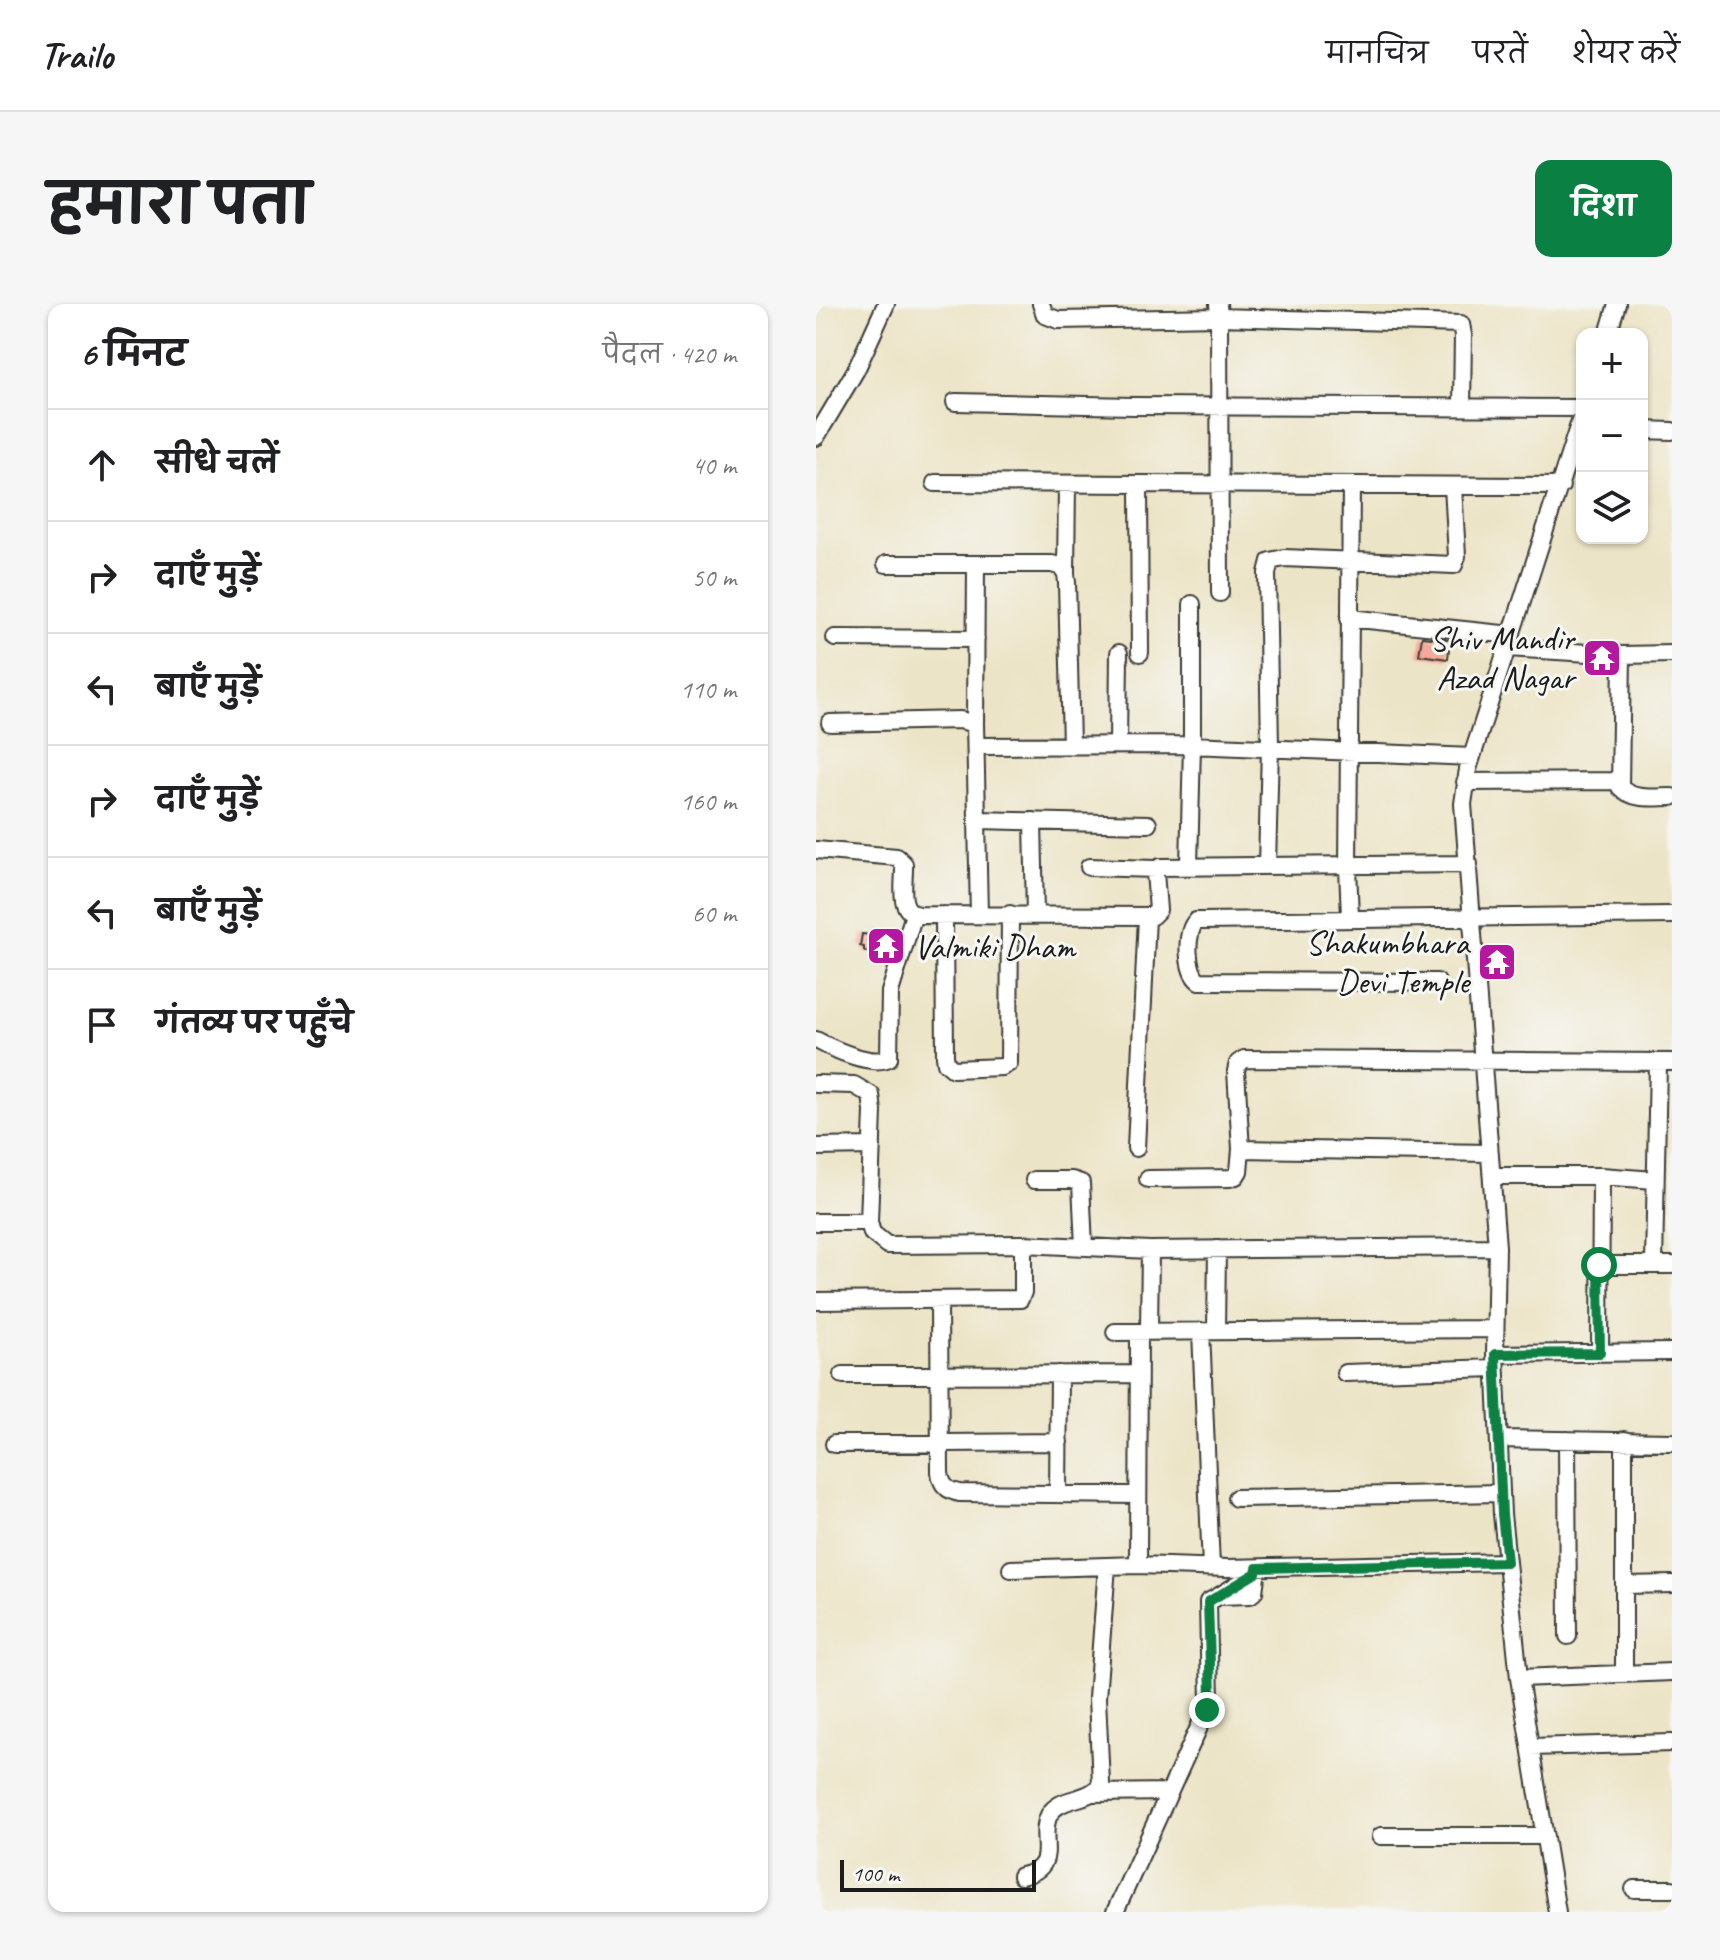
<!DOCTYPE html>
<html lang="hi">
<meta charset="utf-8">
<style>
body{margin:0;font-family:Caveat,"Playpen Sans Deva",sans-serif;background:#f6f6f6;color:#202124}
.controls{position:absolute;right:24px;top:24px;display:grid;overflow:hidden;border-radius:16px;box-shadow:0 2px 6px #0004}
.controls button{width:72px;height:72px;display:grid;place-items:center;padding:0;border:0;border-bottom:2px solid #e0e0e0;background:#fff;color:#202124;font:40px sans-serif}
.scale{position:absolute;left:24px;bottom:20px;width:196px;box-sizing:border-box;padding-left:8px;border:4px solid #1c1c1c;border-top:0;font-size:22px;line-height:28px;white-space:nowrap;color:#1c1c1c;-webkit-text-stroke:6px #f6f6f2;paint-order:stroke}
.stop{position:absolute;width:24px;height:24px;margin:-18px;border:6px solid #0b8043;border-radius:50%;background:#fff}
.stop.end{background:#0b8043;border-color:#fff;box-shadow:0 2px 8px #0008}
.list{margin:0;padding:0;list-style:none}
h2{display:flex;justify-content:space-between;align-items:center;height:104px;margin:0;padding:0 32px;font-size:34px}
h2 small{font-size:26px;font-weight:400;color:#757577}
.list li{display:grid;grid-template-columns:52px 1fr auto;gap:24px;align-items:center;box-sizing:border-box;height:112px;padding:0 32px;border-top:2px solid #e0e0e0}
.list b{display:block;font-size:30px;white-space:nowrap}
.list em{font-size:26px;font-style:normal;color:#757577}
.icon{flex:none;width:44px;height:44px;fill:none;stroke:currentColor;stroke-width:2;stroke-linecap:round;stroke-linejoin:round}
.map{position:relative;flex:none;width:856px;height:1608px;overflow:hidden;border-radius:16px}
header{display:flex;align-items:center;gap:48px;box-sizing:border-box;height:112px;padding:0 40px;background:#fff;border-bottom:2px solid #e0e0e0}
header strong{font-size:38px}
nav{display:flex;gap:44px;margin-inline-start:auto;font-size:28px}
.intro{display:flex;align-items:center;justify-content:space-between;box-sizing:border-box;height:192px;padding:0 48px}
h1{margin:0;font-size:56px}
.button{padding:20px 36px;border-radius:16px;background:#0b8043;color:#fff;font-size:28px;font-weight:700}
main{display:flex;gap:48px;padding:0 48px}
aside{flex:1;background:#fff;border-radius:16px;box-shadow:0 2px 6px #0004}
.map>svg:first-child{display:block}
</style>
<header>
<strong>Trailo</strong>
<nav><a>मानचित्र</a><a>परतें</a><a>शेयर करें</a></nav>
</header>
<div class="intro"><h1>हमारा पता</h1><a class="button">दिशा</a></div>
<main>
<aside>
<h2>6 मिनट<small>पैदल · 420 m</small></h2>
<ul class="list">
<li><svg class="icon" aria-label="ahead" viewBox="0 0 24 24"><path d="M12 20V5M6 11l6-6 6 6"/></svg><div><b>सीधे चलें</b></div><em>40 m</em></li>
<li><svg class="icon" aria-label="right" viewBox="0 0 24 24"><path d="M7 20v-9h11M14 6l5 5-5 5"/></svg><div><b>दाएँ मुड़ें</b></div><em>50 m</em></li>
<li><svg class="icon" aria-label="left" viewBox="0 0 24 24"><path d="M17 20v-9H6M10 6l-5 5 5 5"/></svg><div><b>बाएँ मुड़ें</b></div><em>110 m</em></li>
<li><svg class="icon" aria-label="right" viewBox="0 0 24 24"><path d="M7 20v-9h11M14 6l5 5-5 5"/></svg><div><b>दाएँ मुड़ें</b></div><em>160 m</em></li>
<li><svg class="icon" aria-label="left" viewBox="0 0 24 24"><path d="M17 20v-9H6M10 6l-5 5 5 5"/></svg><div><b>बाएँ मुड़ें</b></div><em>60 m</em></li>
<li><svg class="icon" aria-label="arrive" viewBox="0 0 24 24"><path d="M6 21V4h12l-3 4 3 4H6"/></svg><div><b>गंतव्य पर पहुँचे</b></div></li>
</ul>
</aside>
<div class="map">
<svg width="856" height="1608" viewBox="0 0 856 1608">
<rect width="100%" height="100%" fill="#f6f6f2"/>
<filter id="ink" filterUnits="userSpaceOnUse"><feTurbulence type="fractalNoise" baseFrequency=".0125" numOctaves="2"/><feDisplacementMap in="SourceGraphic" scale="16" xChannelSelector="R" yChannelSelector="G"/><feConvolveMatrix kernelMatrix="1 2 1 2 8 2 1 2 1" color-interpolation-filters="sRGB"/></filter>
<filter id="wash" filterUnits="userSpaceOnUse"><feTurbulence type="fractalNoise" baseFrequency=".006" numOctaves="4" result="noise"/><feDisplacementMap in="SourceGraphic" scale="32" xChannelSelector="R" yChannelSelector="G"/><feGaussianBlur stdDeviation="1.8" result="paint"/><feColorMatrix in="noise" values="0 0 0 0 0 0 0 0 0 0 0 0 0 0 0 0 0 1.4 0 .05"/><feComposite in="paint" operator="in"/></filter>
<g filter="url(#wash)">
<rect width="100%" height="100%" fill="#ece4c6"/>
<g id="blocks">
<path fill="#f4a99a" d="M606,333l28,3 -2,19 -29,-4z
M46,630l33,4 -8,28 -10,-2 2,-10 -15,-3v-4l-4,-1z"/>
</g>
</g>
<g filter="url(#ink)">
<use href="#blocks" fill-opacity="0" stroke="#3b3a36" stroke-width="2"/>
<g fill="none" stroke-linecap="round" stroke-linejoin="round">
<defs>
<path id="minor" d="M225,0l4,11 13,5 161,-3 1,276
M402,0l1,13 242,7 2,11 -1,71
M792,30l9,-30
M139,98l178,4 449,2
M826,126l30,1
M0,133l40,-67 30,-66
M119,179l626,3
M323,181l1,168
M70,260h166l10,3 4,7 1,9 4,162
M250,270l1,-90
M376,300v141l280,12
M533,314l163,17
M19,334l141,1
M692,344l114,7 50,-1
M806,351l-2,132c13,14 34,10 52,10
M14,419l130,-3 15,4 4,191
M159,420l1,-160
M302,441l1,-92
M161,442l215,-1 -3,121
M649,478l153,-1
M162,516l170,4
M217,517l2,93
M0,546l81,7 7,7c1,18 -8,49 16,51l232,1 6,-6 -3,-38 5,-5 309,-3
M451,562l3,-119 -3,-174 3,-12 14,-3 170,7 3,-9 -4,-70
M273,563l67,2
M128,611l1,141 1,7 7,6 49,-2 7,-4 1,-149
M534,614l-2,-51 3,-382
M621,678l-238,-1c-13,-10 -14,-48 -3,-60h5l471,-6
M0,736c17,9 56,27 73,18l1,-66 24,-78
M0,780l38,1 17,10 2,16 -4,111 3,11 15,12 136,-1 127,6 347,-3
M0,843l56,-1
M320,844l11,-231
M425,845l-5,-78 2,-8 6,-4 428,3
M676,872h109l54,4
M332,875l82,-1 6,-2 3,-5 2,-22 249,4
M218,876h38l9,3 3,64
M0,918h53
M838,960l4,-201
M783,961h73
M123,996l1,172c1,13 7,19 20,21l178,2
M0,997l204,-2 3,-7v-48
M385,1027l10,236
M400,1027l1,-82
M299,1028l380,-3
M333,1028l1,-82
M784,1049l1,-177
M679,1050l177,-2
M529,1069l150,-5
M27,1071l296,-1
M683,1135l173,3
M751,1136l1,196
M18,1140l225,-2
M242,1190l1,-120
M420,1194l265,-5
M322,1261l1,-233
M195,1265l127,-4 89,3 280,-6
M809,1281l47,-1
M403,1292l37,-23
M808,1370v-234
M703,1374l153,-6
M714,1443l142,-4
M277,1489l75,-1
M565,1532h164
M205,1572c41,-9 16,-36 28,-61 11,-20 41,-12 52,-32l-4,-85 10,-132
M818,1585h38
M299,1608l95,-209 -2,-101 11,-6 31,-1 4,-3 3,-24
M741,1608l-38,-234 -17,-164 -7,-160 2,-107 -34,-443 5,-35 114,-354"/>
</defs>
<use href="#minor" stroke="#3b3a36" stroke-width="20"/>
<use href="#minor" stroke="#fff" stroke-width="16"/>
</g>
</g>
<g fill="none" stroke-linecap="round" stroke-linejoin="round" filter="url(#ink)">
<path stroke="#0b8043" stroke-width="10" d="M391,1406l4,-15 -3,-93 48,-29 1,-5 250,-6 -5,-48 -7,-160 105,-1 -1,-88"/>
</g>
<defs>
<symbol id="temple-square" viewBox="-11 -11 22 22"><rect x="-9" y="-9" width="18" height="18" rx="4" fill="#b5179e" stroke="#f6f6f2"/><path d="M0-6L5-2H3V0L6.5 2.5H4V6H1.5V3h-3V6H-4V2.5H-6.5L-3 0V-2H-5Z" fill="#fff"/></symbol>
</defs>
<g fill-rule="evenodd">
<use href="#temple-square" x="764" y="332" width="44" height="44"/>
<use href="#temple-square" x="48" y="620" width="44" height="44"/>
<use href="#temple-square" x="659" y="636" width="44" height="44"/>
</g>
<g text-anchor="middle" stroke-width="6" stroke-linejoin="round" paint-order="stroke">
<g font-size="34" fill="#1c1c1c" stroke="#f6f6f2" text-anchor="end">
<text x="758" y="346">Shiv Mandir<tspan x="758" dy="39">Azad Nagar</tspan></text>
<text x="653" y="650">Shakumbhara<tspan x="653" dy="39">Devi Temple</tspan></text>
<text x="98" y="654" text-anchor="start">Valmiki Dham</text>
</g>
</g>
</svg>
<div class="controls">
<button>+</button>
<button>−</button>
<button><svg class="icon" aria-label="layers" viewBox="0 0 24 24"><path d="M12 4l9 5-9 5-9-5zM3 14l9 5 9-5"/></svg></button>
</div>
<div class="scale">100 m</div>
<div class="stop" style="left:783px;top:961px"></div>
<div class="stop end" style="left:391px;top:1406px"></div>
</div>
</main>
